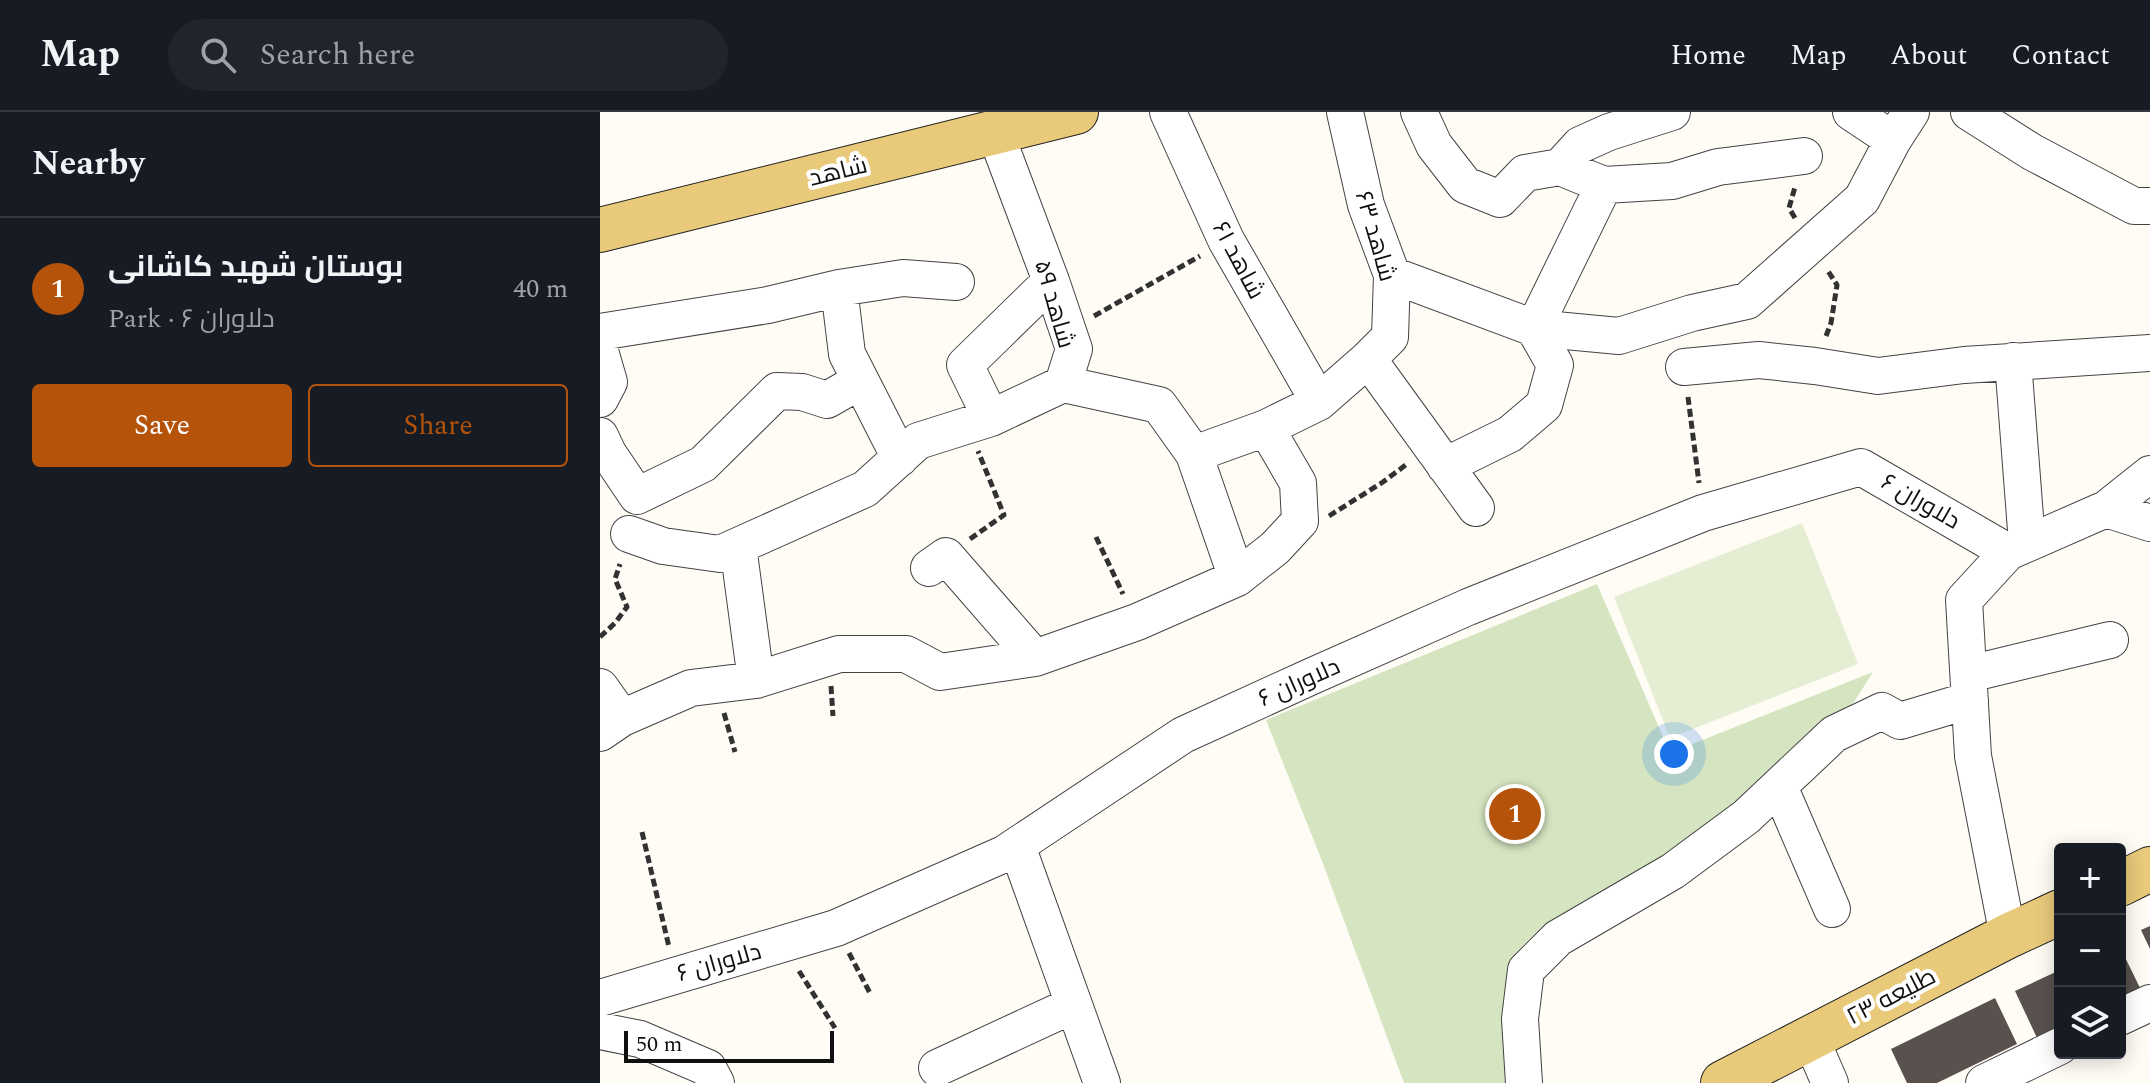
<!DOCTYPE html>
<meta charset="utf-8">
<style>
body{margin:0;font-family:Spectral,Cairo,serif;background:#20242c;color:#f1f3f6}
.controls{position:absolute;right:24px;bottom:24px;display:grid;overflow:hidden;border-radius:8px;box-shadow:0 4px 20px #0003}
.controls button{width:72px;height:72px;display:grid;place-items:center;padding:0;border:0;border-bottom:2px solid #363941;background:#171b24;color:#f1f3f6;font:40px sans-serif}
.scale{position:absolute;left:24px;bottom:20px;width:210px;box-sizing:border-box;padding-left:8px;border:4px solid #101010;border-top:0;font-size:22px;line-height:28px;white-space:nowrap;color:#101010;-webkit-text-stroke:6px #fff;paint-order:stroke}
.you{position:absolute;left:1074px;top:642px;width:28px;height:28px;margin:-20px;border:6px solid #fff;border-radius:50%;background:#1a73e8;box-shadow:0 0 0 12px #1a73e833}
.badge{display:grid;place-items:center;width:52px;height:52px;border-radius:50%;background:#b45309;color:#fff;font-size:26px;font-weight:700}
.pin{position:absolute;translate:-50% -50%;border:4px solid #fff;box-shadow:0 2px 8px #0006}
.list{margin:0;padding:0;list-style:none}
h2{display:flex;justify-content:space-between;align-items:center;height:104px;margin:0;padding:0 32px;font-size:34px}
h2 small{font-size:26px;font-weight:400;color:#9ea1a6}
.list li{display:grid;grid-template-columns:52px 1fr auto;gap:24px;align-items:center;box-sizing:border-box;height:144px;padding:0 32px;border-top:2px solid #363941}
.list b{display:block;font-size:30px;white-space:nowrap}
.list p{margin:0;font-size:26px;white-space:nowrap;color:#9ea1a6}
.list em{font-size:26px;font-style:normal;color:#9ea1a6}
.actions{display:flex;gap:16px;padding:24px 32px}
.actions a{flex:1;padding:18px 0;border:2px solid #b45309;border-radius:8px;text-align:center;font-size:28px;color:#b45309}
.actions .main{background:#b45309;color:#fff}
.icon{flex:none;width:44px;height:44px;fill:none;stroke:currentColor;stroke-width:2;stroke-linecap:round;stroke-linejoin:round}
.map{position:relative;flex:none;width:1550px;height:971px;overflow:hidden}
header{display:flex;align-items:center;gap:48px;box-sizing:border-box;height:112px;padding:0 40px;background:#171b24;border-bottom:2px solid #363941}
header strong{font-size:38px}
nav{display:flex;gap:44px;margin-inline-start:auto;font-size:28px}
.search{width:560px;height:72px;background:#20242c;display:flex;align-items:center;gap:20px;box-sizing:border-box;padding:0 28px;border-radius:44px;color:#9ea1a6;font-size:30px}
main{display:flex}
aside{flex:1;background:#171b24}
.map>svg:first-child{display:block}
</style>
<header>
<strong>Map</strong>
<div class="search"><svg class="icon" aria-label="search" viewBox="0 0 24 24"><circle cx="10" cy="10" r="6"/><path d="M15 15l6 6"/></svg>Search here</div>
<nav><a>Home</a><a>Map</a><a>About</a><a>Contact</a></nav>
</header>
<main>
<aside>
<h2>Nearby<small></small></h2>
<ul class="list">
<li><span class="badge">1</span><div><b>بوستان شهید کاشانی</b><p>Park · دلاوران ۶</p></div><em>40 m</em></li>
</ul>
<div class="actions"><a class="main">Save</a><a>Share</a></div>
</aside>
<div class="map">
<svg width="1550" height="971" viewBox="0 0 1550 971">
<rect width="100%" height="100%" fill="#fefcf5"/>
<path fill="#d5e5c1" d="M997,472l73,169 203,-81 -19,30 -162,140 -170,107 -12,134h-106l-82,-222 -56,-141z"/>
<path fill="#e5eed2" d="M1202,411l56,141 -188,74 -56,-141z"/>
<path fill="#58514e" d="M1550,814v23l-9,-19z
M1520,835l21,43 -21,10z
M1460,858v58l-23,10 -22,-47z
M1395,886l22,46 -80,39h-30l-16,-34z"/>
<g fill="none" stroke-linecap="round" stroke-linejoin="round">
<defs>
<path id="minor" d="M568,0l58,128 93,162
M745,0l21,93 26,70 -2,62 -22,22 108,149
M819,0l15,33 31,40 35,14 25,-26 35,-6 44,18 68,-4 46,-14 86,-11
M1251,0l42,28
M1369,0l63,40 102,54h16
M395,20l56,149 23,68 -11,35 96,21 35,49 43,124
M960,55l20,-22 29,-13 63,-20
M1004,73l-70,143 85,8 73,-23 55,-12 115,-102 31,-59 18,-28
M792,163l142,53 21,37 -11,40 -34,29 -65,32
M239,176l8,66 53,104
M0,220l168,-27 71,-17 64,-10 53,4
M0,239l9,31 -9,17
M1413,249l14,182
M1084,255l75,-7 56,6 63,10 86,-11 186,-12
M391,306l-26,-53 86,-84
M0,324l8,17 29,43 66,-32 74,-73 25,1 25,8 33,-19
M594,342l72,-26 53,-26 49,-43
M1506,397l44,14
M29,422l34,12 57,8 145,-65 53,-48 73,-23 72,-34
M138,434l18,134
M329,456l17,-12 89,102
M1369,562l141,-34
M0,575l22,31
M0,621l22,-15 69,-30 65,-8 83,-26h67l34,18 95,-14 102,-36 100,-44 38,-30 25,-27 -2,-38 -32,-55
M1179,674l53,123
M417,734l85,237
M1408,824l-35,-180 -9,-156 44,-48 98,-43 44,-35
M0,886l236,-70 168,-74 179,-119 127,-58 158,-70 235,-94 158,-46 147,85
M1520,905l30,-14
M0,919l40,8 68,29 8,15
M1210,925l20,46
M337,956l136,-63
M924,971l-4,-64 6,-49 32,-32 115,-67 73,-54 88,-83 48,-23 18,10 70,-21
M1384,971l76,-37"/>
<path id="major" d="M0,118l476,-118
M1520,772l30,-15
M1123,971l285,-147 52,-24"/>
</defs>
<use href="#minor" stroke="#434343" stroke-width="38"/>
<use href="#major" stroke="#212121" stroke-width="46"/>
<path stroke="#323232" stroke-width="5" stroke-dasharray="8 4" stroke-linecap="butt" d="M1195,106l-6,-10 6,-21
M494,204l106,-60
M1226,224l5,-13 6,-38 -9,-14
M1088,285l11,86
M729,404l54,-34 24,-18
M496,425l27,57
M370,427l34,-24 -26,-64
M0,525l15,-14 12,-16 -12,-28 5,-15
M231,574l2,30
M124,601l11,39
M42,720l27,115
M249,841l22,42
M199,859l36,57"/>
<use href="#minor" stroke="#fff" stroke-width="36"/>
<use href="#major" stroke="#e8ca7a" stroke-width="44"/>
</g>
<g text-anchor="middle" stroke-width="8" stroke-linejoin="round" paint-order="stroke">
<g font-size="24" fill="#101010" stroke="#fff">
<text transform="translate(238 59) rotate(-14)" y="8">شاهد</text>
<text transform="translate(776 124) rotate(74)" y="8">شاهد ۶۳</text>
<text transform="translate(639 148) rotate(62)" y="8">شاهد ۶۱</text>
<text transform="translate(455 192) rotate(74)" y="8">شاهد ۵۹</text>
<text transform="translate(1321 389) rotate(30)" y="8">دلاوران ۶</text>
<text transform="translate(699 570) rotate(-24)" y="8">دلاوران ۶</text>
<text transform="translate(119 850) rotate(-16)" y="8">دلاوران ۶</text>
<text transform="translate(1291 884) rotate(-27)" y="8">طلیعه ۲۳</text>
</g>
</g>
</svg>
<div class="controls">
<button>+</button>
<button>−</button>
<button><svg class="icon" aria-label="layers" viewBox="0 0 24 24"><path d="M12 4l9 5-9 5-9-5zM3 14l9 5 9-5"/></svg></button>
</div>
<div class="scale">50 m</div>
<div class="you"></div>
<div class="pin badge" style="left:915px;top:702px">1</div>
</div>
</main>
